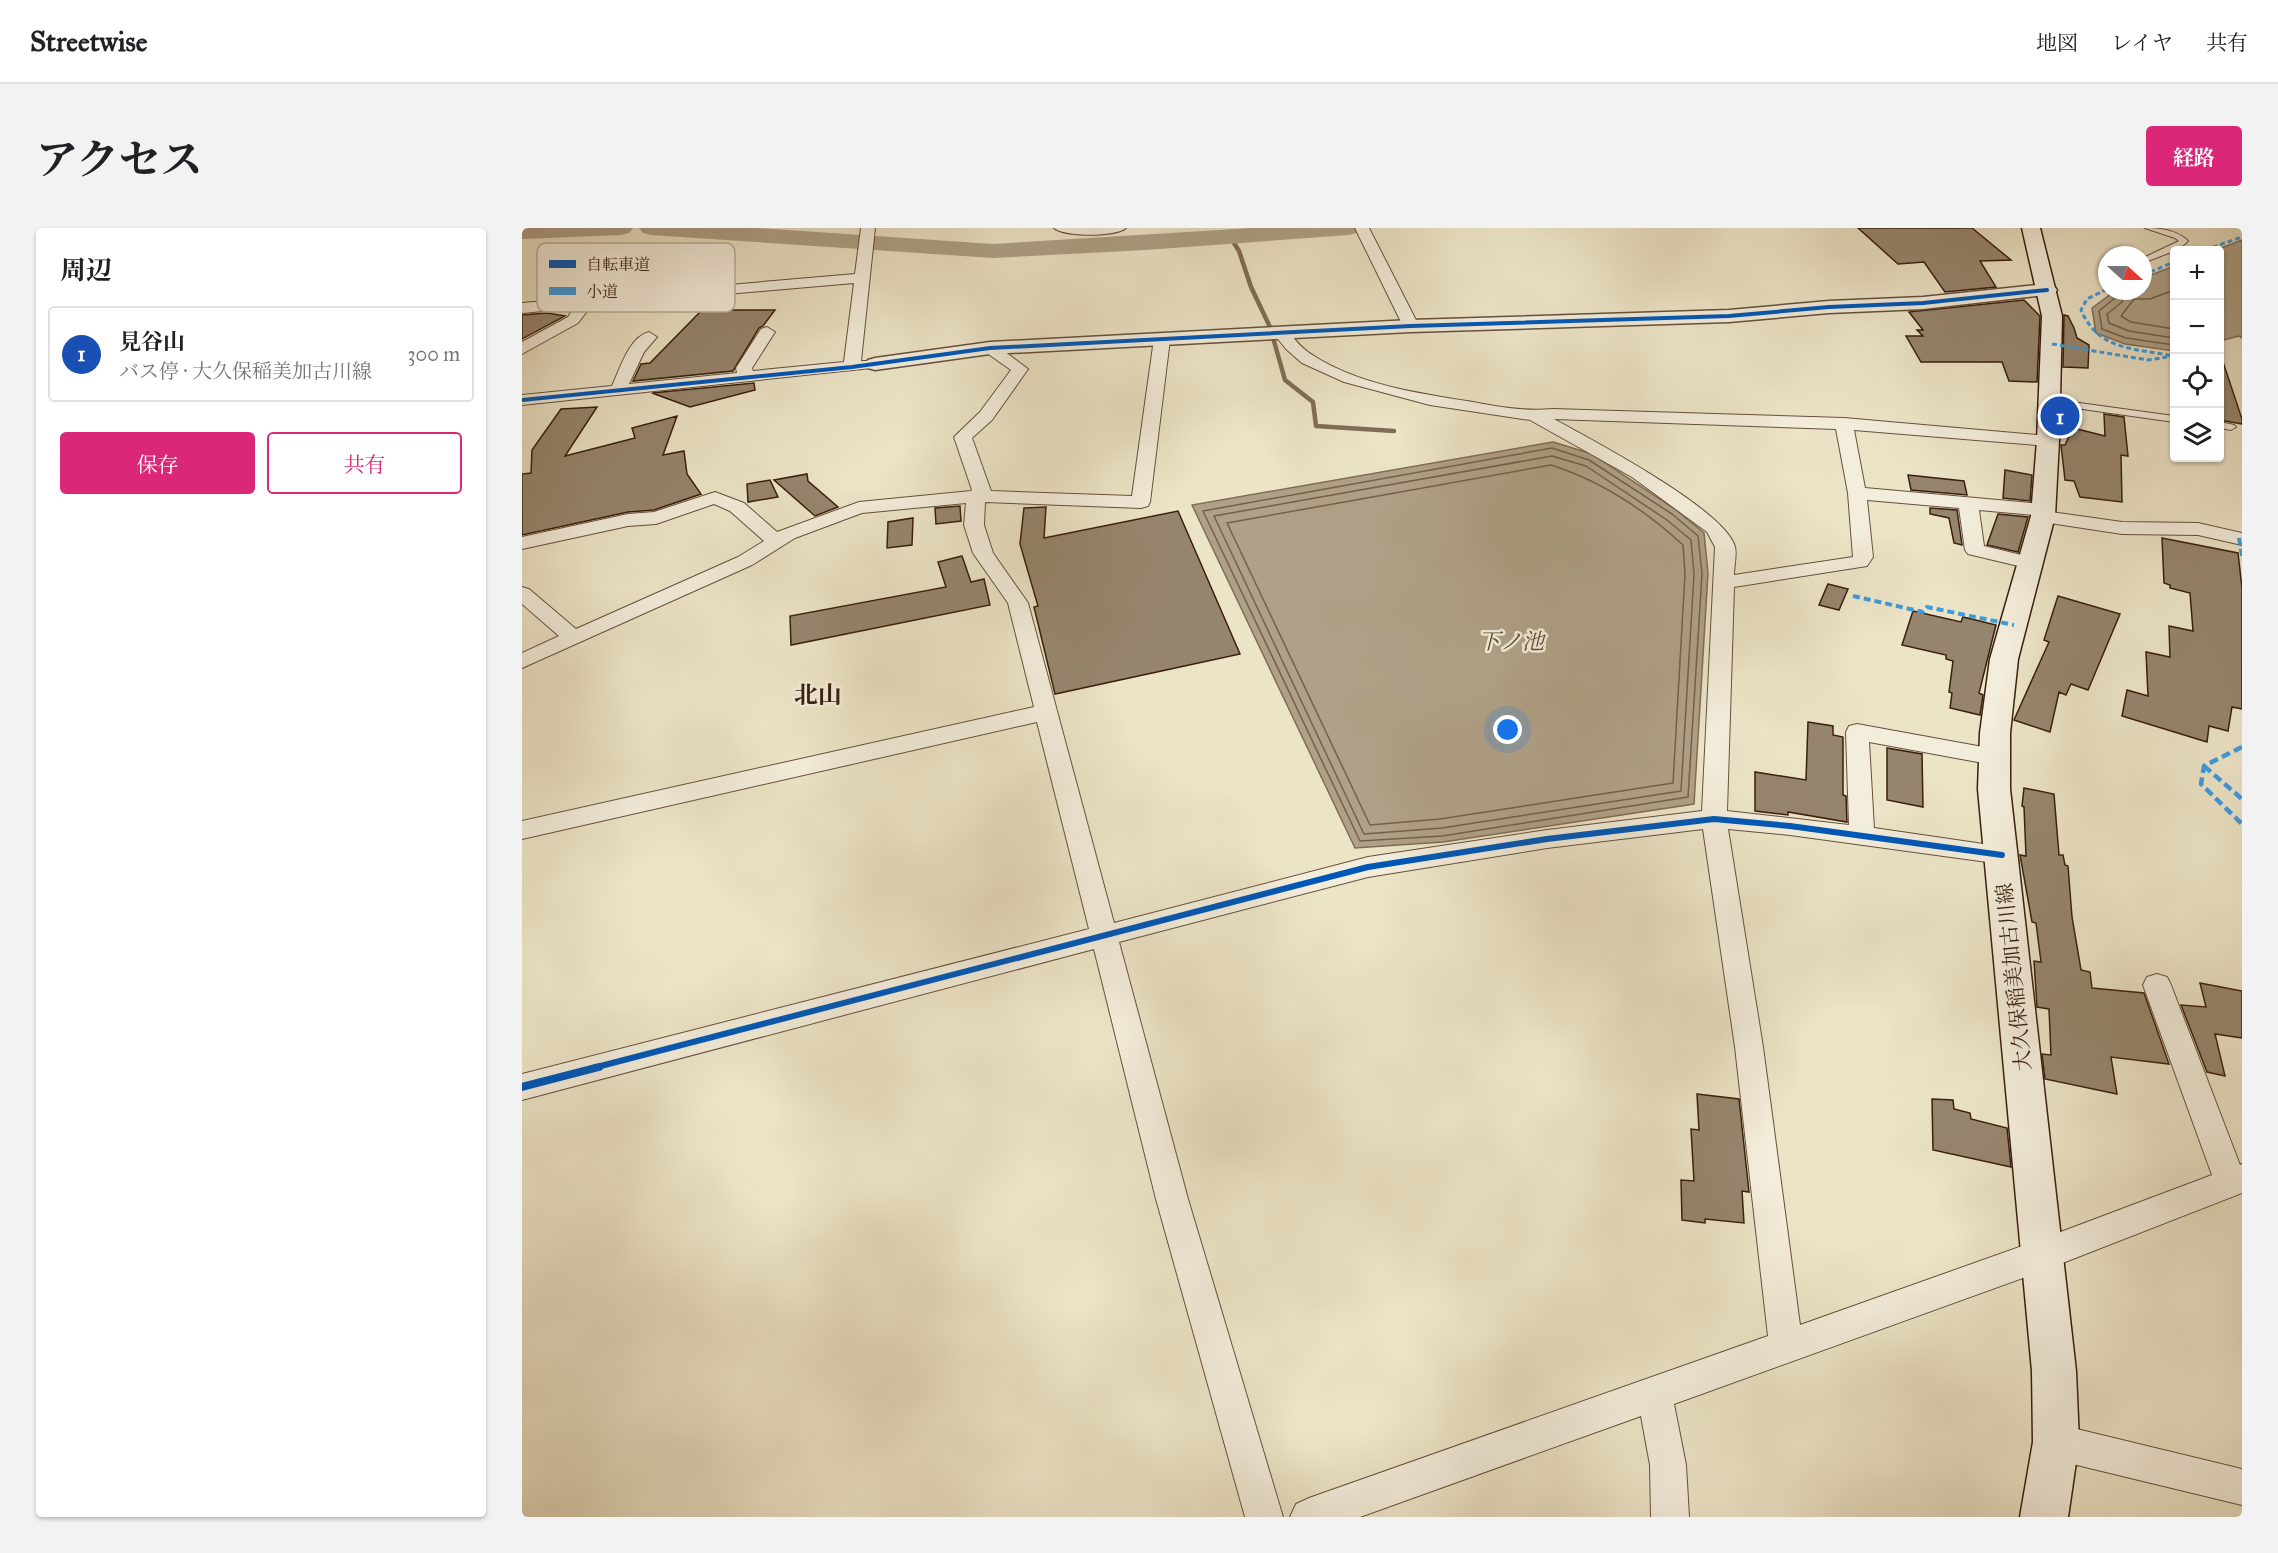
<!DOCTYPE html>
<html lang="ja">
<meta charset="utf-8">
<style>
body{margin:0;font-family:"IM FELL Great Primer","Noto Serif JP",serif;background:#f2f2f2;color:#202124}
.controls{position:absolute;right:18px;top:18px;display:grid;overflow:hidden;border-radius:6px;box-shadow:0 2px 4px #0004}
.controls button{width:54px;height:54px;display:grid;place-items:center;padding:0;border:0;border-bottom:2px solid #e0e0e0;background:#fff;color:#202124;font:30px sans-serif}
.compass{position:absolute;left:1576px;top:18px;width:54px;height:54px;border-radius:50%;background:#fff;box-shadow:0 2px 4px #0004;rotate:111deg}
.you{position:absolute;left:986px;top:502px;width:21px;height:21px;margin:-15px;border:4px solid #fff;border-radius:50%;background:#1a73e8;box-shadow:0 0 0 9px #1a73e833}
.badge{display:grid;place-items:center;width:39px;height:39px;border-radius:50%;background:#db2777;color:#fff;font-size:20px;font-weight:700}
.pin{position:absolute;translate:-50% -50%;border:3px solid #fff;box-shadow:0 2px 6px #0006}
.list{margin:0;padding:0;list-style:none}
h2{display:flex;justify-content:space-between;align-items:center;height:78px;margin:0;padding:0 24px;font-size:26px}
h2 small{font-size:20px;font-weight:400;color:#757577}
.list li{display:grid;grid-template-columns:39px 1fr auto;gap:18px;align-items:center;box-sizing:border-box;height:96px;margin:0 12px 12px;padding:0 12px;border:2px solid #e0e0e0;border-radius:6px}
.list b{display:block;font-size:22px;white-space:nowrap}
.list p{margin:0;font-size:20px;white-space:nowrap;color:#757577}
.list em{font-size:20px;font-style:normal;color:#757577}
.actions{display:flex;gap:12px;padding:18px 24px}
.actions a{flex:1;padding:14px 0;border:2px solid #db2777;border-radius:6px;text-align:center;font-size:21px;color:#db2777}
.actions .main{background:#db2777;color:#fff}
.icon{flex:none;width:33px;height:33px;fill:none;stroke:currentColor;stroke-width:2;stroke-linecap:round;stroke-linejoin:round}
.map{position:relative;flex:none;width:1720px;height:1289px;overflow:hidden;border-radius:6px}
header{display:flex;align-items:center;gap:36px;box-sizing:border-box;height:84px;padding:0 30px;background:#fff;border-bottom:2px solid #e0e0e0}
header strong{font-size:28px}
nav{display:flex;gap:33px;margin-inline-start:auto;font-size:21px}
.intro{display:flex;align-items:center;justify-content:space-between;box-sizing:border-box;height:144px;padding:0 36px}
h1{margin:0;font-size:42px}
.button{padding:15px 27px;border-radius:6px;background:#db2777;color:#fff;font-size:21px;font-weight:700}
main{display:flex;gap:36px;padding:0 36px}
aside{flex:1;background:#fff;border-radius:6px;box-shadow:0 2px 4px #0004}
.map>svg:first-child{display:block}
</style>
<header>
<strong>Streetwise</strong>
<nav><a>地図</a><a>レイヤ</a><a>共有</a></nav>
</header>
<div class="intro"><h1>アクセス</h1><a class="button">経路</a></div>
<main>
<aside>
<h2>周辺<small></small></h2>
<ul class="list">
<li><span class="badge" style="background:#1a4fb4">1</span><div><b>見谷山</b><p>バス停 · 大久保稲美加古川線</p></div><em>300 m</em></li>
</ul>
<div class="actions"><a class="main">保存</a><a>共有</a></div>
</aside>
<div class="map">
<svg width="1720" height="1289" viewBox="0 0 1720 1289">
<rect width="100%" height="100%" fill="#ece4c7"/>
<filter id="stains"><feTurbulence type="fractalNoise" baseFrequency=".00333" numOctaves="4"/><feColorMatrix values="0 0 0 0 .2 0 0 0 0 .09 0 0 0 0 .02 0 0 0 .5 -.17"/></filter>
<radialGradient id="worn" r=".72"><stop offset=".6" stop-color="#630" stop-opacity="0"/><stop offset="1" stop-color="#630" stop-opacity=".3"/></radialGradient>
<path fill="#afa188" stroke="#806d57" stroke-width="1.5" d="M1720,12v98l-3,-2 -19,5v-91h-4z
M1652,38v85l-49,-7 -29,-11 -4,-25 23,-17h28v-13z
M1031,214l39,12 83,55 29,24 4,40 -14,231 -251,38 -88,6 -163,-343z"/>
<g fill="none" stroke-linecap="round" stroke-linejoin="round">
<path stroke="#74604a" stroke-width="1.5" d="M1652,62l-24,9h-16l-13,17 10,6 43,7
M1595,63l-2,7 -16,13 3,18 24,9 48,7
M1603,63l-3,11 -15,12 2,9 20,8 45,7
M1030,220l37,12 83,54 26,22 4,38 -14,223 -246,39 -82,5 -157,-330z
M1030,228l34,10 81,54 24,20 3,34 -13,217 -239,37 -78,6 -150,-318z
M1029,237c50,16 94,45 132,80l2,29 -12,209 -233,36 -70,6 -143,-302z"/>
<path stroke="#806d57" stroke-width="4.5" d="M707,7l10,16 12,36 19,40 15,53 28,22 3,24 78,5"/>
<path fill="#afa188" fill-rule="evenodd" d="M0,0h111l-4,5 -8,2 -99,4z
M117,0h118l236,16 259,-16h109l-4,5 -8,2 -204,15 -152,8 -342,-23 -8,-2z"/>
</g>
<path fill="#96856e" stroke="#391f0d" stroke-width="1.5" d="M1336,0h114l39,32 -31,1 16,26 -51,5 -21,-30 -26,2z
M1502,72l16,16 -3,66 -28,-1 -7,-19h-81l-15,-26h17l-6,-6h6l-14,-18z
M180,82h73l-12,16 -4,2 -26,43 -100,10 8,-17 9,-1z
M25,85l18,3 -43,23v-24z
M1542,87l4,1 6,12 3,10 12,7 -1,23 -25,-1z
M1701,134l19,57v5l-22,-4v-57z
M232,155l1,7 -65,17 -38,-14z
M75,179l-32,49 70,-18 -3,-10 45,-12 -14,39 21,-4 3,23 14,20 -47,16 -26,2 -106,23v-61l9,-1 1,-23 29,-41z
M1582,186l20,3 4,39 -7,-1 1,47 -42,-5 -6,-16 -9,-1 -4,-35h4l8,-17 32,8z
M1483,242l27,5 -2,26 -27,-3z
M285,246l1,7 30,26 -23,9 -41,-36z
M1386,247l56,6 3,14 -56,-5z
M248,252l8,17 -30,5 -1,-18z
M438,278l1,15 -25,3 -1,-16z
M524,279l-2,31 134,-27 62,143 -185,40 -21,-87 4,-1 -18,-62 4,-36z
M1408,280l27,2 5,35 -8,-2 -5,-25 -19,-4z
M1476,286l30,3 -10,35 -31,-7z
M391,290l-1,27 -25,3 1,-26z
M1640,310l76,15 4,35v121l-10,-2 -4,24 -19,-5 -2,16 -85,-26 5,-26 21,6 -2,-44 24,5 -1,-31 24,5 -3,-38 -20,-5v-3l-6,-2z
M440,328l9,26 13,-3 6,26 -199,40 -1,-29 156,-29 -8,-25z
M1306,356l20,5 -9,21 -20,-5z
M1536,368l62,18 -32,76 -17,-6 -5,11 -7,-3 -9,40 -36,-12 35,-78 -5,-2z
M1391,383l48,11 2,-5 33,8 -17,68 4,2 -3,20 -30,-7 2,-15 -3,-1 4,-31 -7,-2v-4l-44,-10z
M1286,494l25,4v9l10,2v58l3,1 1,26 -59,-10v3l-33,-4v-39l51,8z
M1365,520l35,6 1,53 -36,-7z
M1502,560l30,6 5,61h4l2,10 3,1 4,51 9,53 9,2 2,16 52,5 25,71 -58,-7 6,37 -72,-15 -3,-25 9,1 -2,-46 -12,-2 -3,-46 7,1 -5,-39 -4,-1 -12,-67 6,1 -2,-49 -2,-1z
M1678,755l42,8v47l-27,-4 10,42 -18,-4 -26,-67 25,2z
M1175,866l42,5 10,93 -7,-1 2,32 -39,-4v4l-23,-3 -1,-40 13,1 -3,-52 8,1z
M1410,871l21,1 1,9 16,4 1,6 36,9 4,39 -78,-17z"/>
<g fill="none" stroke-linecap="round" stroke-linejoin="round">
<defs>
<path id="service" d="M1623,0c15,0 32,2 43,13l-9,8 -36,14v-5l36,-17 -4,-3z
M1528,171l124,17v6l-127,-18 -1,-2z
M1698,194l14,3 2,2 -5,3 -11,-2z"/>
<path id="minor" d="M339,0h14l-14,133h20l2,3 -2,3 -359,38v-10l90,-9c8,-17 17,-49 37,-54l8,5 -13,15 -15,32 108,-11 -1,-5 25,-39 6,-2 8,5 -23,36 1,3 91,-9 10,-79 -263,23 -13,17 -56,31v-12l46,-25 6,-9 -52,5v-10l333,-29z
M532,0h72c-10,9 -62,9 -72,0z
M833,0h14l50,98 -2,3h-12l-2,-3z
M760,101l6,2c7,9 15,19 26,25 44,28 102,37 153,45 29,5 56,11 86,8l291,9 204,18 6,1 3,4 -3,4 -6,1 -194,-16 11,58 178,16 7,2 1,6 71,10 76,1 44,10v12l-44,-10 -76,-1 -79,-12 -7,-2 -2,-5 -55,-5 5,36 54,13 3,4 -3,4 -7,2 -63,-15 -3,-4 -6,-42 -92,-8 6,57 -6,9 -133,21 -7,224 122,14 -3,-93 3,-6 8,-2 137,25 8,2 4,6 -4,6 -8,2 -125,-23 5,86 137,20 4,7 -4,7 -9,2 -212,-29 -62,-6 35,218 37,278 242,-86 170,-64 -69,-190 4,-8 10,-3 10,3 4,8 69,180 2,-1v29l-200,78 -368,133 12,61 3,52h-38l-1,-52 -9,-49 -281,101h-70l6,-13 13,-6 459,-162 -33,-289 -32,-218 -156,19 -179,29 -249,65 69,257 95,318h-38l-89,-318 -62,-250 -572,151v-26l567,-145 -52,-207 -515,117v-18l512,-114 -26,-104 -35,-50 -9,-28 2,-22 -104,10 -67,25 -43,27 -230,103v-15l37,-17 -37,-32v-17l7,2 47,40 162,-72 26,-16 -34,-30 -16,-7 -58,20 -28,2 -106,23v-12l106,-23 26,-2 61,-20 29,11 33,29 82,-30 112,-11 1,-1 -18,-53 26,-25 31,-42 -27,-19 -2,-3 8,-5 6,2 32,24 -36,51 -20,18 19,53 141,5 22,-157 8,-5 8,5 -20,163 -2,4 -7,2 -156,-6 -1,23 9,28 35,50 86,320 254,-66 179,-27 155,-19 13,-264 -8,-15 -75,-55 -102,-57 -100,-15 -86,-23 -42,-19 -16,-14 -12,-15zM1032,191l282,10 12,64 5,64 -119,18c0,-9 3,-20 1,-28 -9,-37 -145,-108 -181,-128z
M1534,1196l186,45v36l-186,-45 -13,-5 -5,-13 5,-13z"/>
<path id="tertiary" d="M1525,56l7,2 3,4 -3,4 -131,15 -94,4 -100,9 -318,10 -421,22 -115,16 -7,-2 -4,-4 4,-4 7,-2 115,-16 421,-22 318,-10 100,-9 94,-4z"/>
<path id="secondary" d="M1500,0h18l22,88 -3,125 -4,75 -37,143 -8,74v56l66,582 3,71 -11,75h-48l13,-75 -1,-71 -54,-582 2,-56 10,-74 41,-143 6,-75 5,-125z"/>
</defs>
<use href="#service" stroke="#66503c" stroke-width="2"/>
<use href="#minor" stroke="#66503c" stroke-width="2"/>
<use href="#tertiary" stroke="#66503c" stroke-width="3"/>
<use href="#secondary" stroke="#391f0d" stroke-width="3"/>
<use href="#service" fill="#f3eddb" fill-rule="evenodd"/>
<use href="#minor" fill="#f3eddb" fill-rule="evenodd"/>
<use href="#tertiary" fill="#f3eddb" fill-rule="evenodd"/>
<use href="#secondary" fill="#f3eddb" fill-rule="evenodd"/>
<path stroke="#3e9bde" stroke-width="3" stroke-dasharray="5 3" stroke-linecap="butt" d="M1683,22l37,-13
M1621,47l31,-13
M1585,61l-20,10 -6,11c18,41 53,38 92,46
M1530,116l96,16 19,-3"/>
<path stroke="#3e9bde" stroke-width="4" stroke-dasharray="7 4" stroke-linecap="butt" d="M1717,310l3,18
M1331,368l70,16 4,-5 87,18"/>
<path stroke="#3e9bde" stroke-width="4.5" stroke-dasharray="9 4.5" stroke-linecap="butt" d="M1720,519l-38,19 -3,18 41,40
M1682,538l38,33"/>
<defs>
<path id="cycleway-far2" d="M0,172l330,-33 138,-19 421,-22 318,-10 100,-9 94,-4 124,-13"/>
<path id="cycleway-far1" d="M71,840l775,-201 179,-28 167,-20 76,7 212,29"/>
<path id="cycleway" d="M0,859l77,-20"/>
</defs>
<use href="#cycleway-far2" stroke="#f3eddb" stroke-width="6"/>
<use href="#cycleway-far1" stroke="#f3eddb" stroke-width="10"/>
<use href="#cycleway" stroke="#f3eddb" stroke-width="11"/>
<use href="#cycleway-far2" stroke="#0057b8" stroke-width="4"/>
<use href="#cycleway-far1" stroke="#0057b8" stroke-width="6"/>
<use href="#cycleway" stroke="#0057b8" stroke-width="8"/>
</g>
<g text-anchor="middle" stroke-width="5" stroke-linejoin="round" paint-order="stroke">
<g font-size="21" fill="#391f0d" stroke="#f3eddb">
<text transform="translate(1492 749) rotate(-96)" y="7">大久保稲美加古川線</text>
</g>
<g font-size="22" font-style="italic" fill="#624c38" stroke="#f3eddb">
<text x="989" y="421">下ノ池</text>
</g>
<g font-size="24" font-weight="bold" fill="#391f0d" stroke="#f3eddb">
<text x="296" y="475">北山</text>
</g>
</g>
<rect x="15" y="15" width="198" height="69" rx="9" fill="#f3eddb" stroke="#bbaf9d" stroke-width="1.5"/>
<rect x="27" y="32" width="27" height="8" fill="#0057b8"/>
<rect x="27" y="59" width="27" height="8" fill="#3e9bde"/>
<g font-size="16" fill="#391f0d">
<text x="64" y="42">自転車道</text>
<text x="64" y="69">小道</text>
</g>
<rect width="100%" height="100%" filter="url(#stains)"/>
<rect width="100%" height="100%" fill="url(#worn)"/>
</svg>
<div class="controls">
<button>+</button>
<button>−</button>
<button><svg class="icon" aria-label="locate" viewBox="0 0 24 24"><circle cx="12" cy="12" r="6"/><path d="M12 2v4M12 18v4M2 12h4M18 12h4"/></svg></button>
<button><svg class="icon" aria-label="layers" viewBox="0 0 24 24"><path d="M12 4l9 5-9 5-9-5zM3 14l9 5 9-5"/></svg></button>
</div>
<svg class="compass" viewBox="-18 -18 36 36"><path d="M0-13l5 13h-10z" fill="#e53935"/><path d="M0 13l5-13h-10z" fill="#757577"/></svg>
<div class="you"></div>
<div class="pin badge" style="left:1538px;top:188px;background:#1a4fb4">1</div>
</div>
</main>
